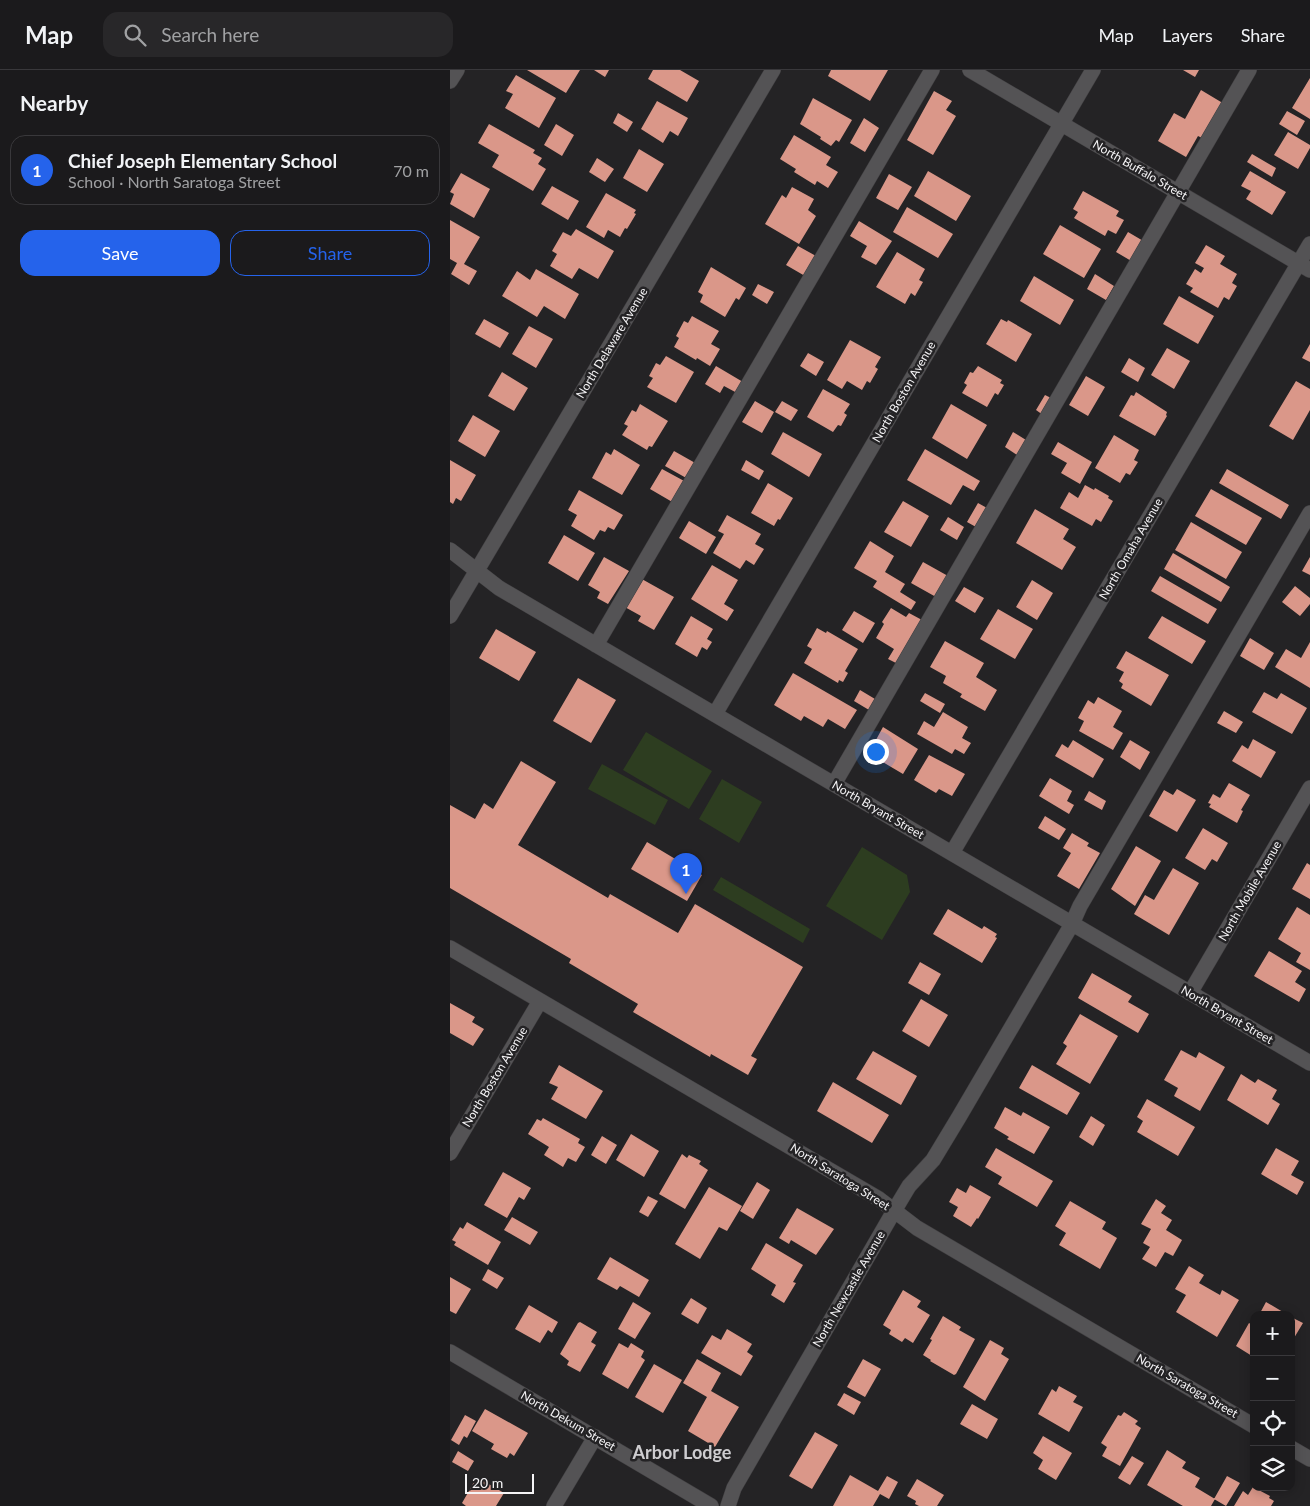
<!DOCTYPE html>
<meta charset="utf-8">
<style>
body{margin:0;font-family:Lato,sans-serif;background:#282729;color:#f1f3f6}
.controls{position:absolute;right:15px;bottom:15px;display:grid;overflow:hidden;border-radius:10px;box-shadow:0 2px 12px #0003}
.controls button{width:45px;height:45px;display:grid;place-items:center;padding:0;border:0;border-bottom:1px solid #39383b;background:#1b1a1c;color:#f1f3f6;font:25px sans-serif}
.scale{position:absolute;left:15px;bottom:12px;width:69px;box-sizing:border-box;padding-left:5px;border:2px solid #f5f4f6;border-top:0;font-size:14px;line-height:18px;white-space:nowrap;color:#f5f4f6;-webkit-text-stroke:4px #242325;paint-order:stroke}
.you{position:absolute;left:425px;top:681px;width:18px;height:18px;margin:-12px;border:4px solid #fff;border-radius:50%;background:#1a73e8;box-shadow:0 0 0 8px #1a73e833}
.badge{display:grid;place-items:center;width:32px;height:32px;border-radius:50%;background:#2563eb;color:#fff;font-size:16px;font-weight:700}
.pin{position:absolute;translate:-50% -41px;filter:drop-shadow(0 1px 2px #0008)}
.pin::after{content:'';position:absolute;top:26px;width:18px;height:15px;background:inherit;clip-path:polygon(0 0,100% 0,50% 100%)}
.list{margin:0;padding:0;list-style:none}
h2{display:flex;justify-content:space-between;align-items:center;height:65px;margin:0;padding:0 20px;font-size:21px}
h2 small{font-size:16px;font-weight:400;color:#a0a1a3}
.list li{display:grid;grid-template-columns:32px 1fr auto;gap:15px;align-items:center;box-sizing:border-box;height:70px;margin:0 10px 10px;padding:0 10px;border:1px solid #39383b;border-radius:15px}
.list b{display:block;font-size:19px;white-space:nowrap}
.list p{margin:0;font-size:16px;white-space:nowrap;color:#a0a1a3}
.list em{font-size:16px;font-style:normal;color:#a0a1a3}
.actions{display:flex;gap:10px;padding:15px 20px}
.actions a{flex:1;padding:11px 0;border:1px solid #2563eb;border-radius:15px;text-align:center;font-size:18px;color:#2563eb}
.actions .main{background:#2563eb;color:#fff}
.icon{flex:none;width:28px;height:28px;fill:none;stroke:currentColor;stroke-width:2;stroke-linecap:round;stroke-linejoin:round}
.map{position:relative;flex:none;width:860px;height:1436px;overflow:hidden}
header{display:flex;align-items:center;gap:30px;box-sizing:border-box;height:70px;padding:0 25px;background:#1b1a1c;border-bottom:1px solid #39383b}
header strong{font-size:24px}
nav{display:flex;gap:28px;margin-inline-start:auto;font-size:18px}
.search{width:350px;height:45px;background:#282729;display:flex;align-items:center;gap:12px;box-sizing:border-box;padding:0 18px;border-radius:15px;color:#a0a1a3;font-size:19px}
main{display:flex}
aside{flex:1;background:#1b1a1c}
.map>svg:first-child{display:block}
</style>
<header>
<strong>Map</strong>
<div class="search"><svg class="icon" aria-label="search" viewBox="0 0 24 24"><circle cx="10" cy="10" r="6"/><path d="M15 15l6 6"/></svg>Search here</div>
<nav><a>Map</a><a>Layers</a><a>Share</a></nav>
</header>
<main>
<aside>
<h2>Nearby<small></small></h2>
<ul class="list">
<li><span class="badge">1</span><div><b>Chief Joseph Elementary School</b><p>School · North Saratoga Street</p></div><em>70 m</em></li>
</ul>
<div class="actions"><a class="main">Save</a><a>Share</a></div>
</aside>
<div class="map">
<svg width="860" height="1436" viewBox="0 0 860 1436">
<rect width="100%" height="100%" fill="#242325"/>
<path fill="#2d3d20" d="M196,662l66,39 -23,38 -66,-39z
M152,694l66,36 -13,25 -67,-36z
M272,709l40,23 -23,41 -40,-24z
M412,777l45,28 3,17 -28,48 -56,-34z
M271,807l89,52 -7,14 -90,-53z"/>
<path fill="#da9789" d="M77,0h53l-14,23z
M144,0h15l-4,7z
M203,0h27l19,11 -12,21 -39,-23z
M381,0h57l-18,31 -42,-25z
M733,0h16l-4,7z
M66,5l40,23 -17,30 -34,-20 8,-14 -7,-3z
M860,8v41l-18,-11z
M751,20l25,15 -20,35 -8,-4 -12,21 -28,-16 16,-28 11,6z
M484,21l18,10 -6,9 10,6 -23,39 -26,-15z
M363,28l39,22 -13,22 -3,-2 -5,6 -11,-7 1,-2 -21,-13z
M207,31l31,17 -10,18 -8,-5 -7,12 -22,-14z
M837,41l18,10 -8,14 -18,-11z
M168,43l15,9 -6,10 -14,-9z
M414,48l15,10 -14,24 -15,-9z
M39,54l46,26 -2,3 9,5 -4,6 8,5 -13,22 -41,-24 7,-12 -21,-12z
M106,54l18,11 -12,21 -18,-11z
M838,62l22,13v3l-12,21 -24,-14z
M344,65l37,22 -5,8 12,7 -10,16 -11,-7 -2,4 -21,-13 2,-3 -16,-10z
M189,79l25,15 -17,28 -24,-14z
M802,84l24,14 -4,9 -25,-15z
M147,88l17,11 -9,13 -16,-10z
M478,101l43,25 -15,25 -42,-25z
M800,101l36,21 -14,23 -26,-16 5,-8 -10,-5z
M11,103l29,16 -16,29 -24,-14 4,-10 -4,-2z
M439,104l23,13 -14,23 -22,-12z
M102,116l27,15 -11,19 -27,-16z
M342,117l22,12 -6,11 8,6 -17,28 -34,-20 17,-29 4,3z
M633,121l36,20 -3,5 8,4 -8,14 -8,-4 -3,6 -31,-18 4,-6 -5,-3z
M156,123l30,17 -2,3 2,1 -9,15 -2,-1 -5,9 -12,-7 -4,8 -18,-11z
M457,137l46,27 -15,24 -45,-26z
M0,150l30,17 -16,27 13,7 -8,14 -18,-11 6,-11 -7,-4z
M409,151l33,20 -16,24 -15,-8 6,-11 -17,-10z
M610,155l41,24 -17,29 -41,-24z
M126,159l38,22 -16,28 -19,-11 -7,11 -22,-13 7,-12 -5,-3 11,-19 8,4z
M678,162l17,10 -12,20 -17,-10z
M756,175l19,11 -5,8 17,10 -5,9 5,3 -8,14 -5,-3 -6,11 -28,-16 3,-4 -7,-4 9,-15 6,4 3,-5 -9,-5z
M348,176l18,10 -11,20 -19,-11z
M447,182l28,17 -6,11 4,2 -8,14 -4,-3 -6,11 -29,-17z
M261,197l35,21 -7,12 -3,-2 -11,19 -25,-15 3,-7 -5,-3z
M86,199l43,25 -14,25 -21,-13 -7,11 -35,-21 15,-25 13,9z
M645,204l19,12 -8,14 -19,-11z
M584,206l40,24 -14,25 -40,-24z
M308,214l16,8 -7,12 -15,-9z
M729,226l35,20 -16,28 -35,-20z
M242,246l27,15 -8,13 9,5 -10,17 -13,-8 -1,2 -22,-13 5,-9 -3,-2 8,-15 4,2z
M34,249l25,14 -9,15 -25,-14z
M551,249l6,3 1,-2 24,14 -16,28 -30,-18z
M79,256l24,13 -17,29 -24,-14z
M400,270l31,17 -6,10 3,2 -8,14 -3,-2 -5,9 -15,-9 -5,8 -15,-9z
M860,274v18l-8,-4z
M717,278l23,13 -16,28 -23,-14z
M358,283l16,9 -8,14 -16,-10z
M216,286l28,16 -18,31 -29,-16 6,-9 -4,-2 7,-13 4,2z
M679,288l16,10 -7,14 -17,-10z
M266,296l27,16 -6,11 -13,-7 -4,7 -15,-9z
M528,296l24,14 -2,3 4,2 -6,10 -3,-2 -8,14 -25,-14 5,-8 -3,-2 6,-11 3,1z
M52,302l26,16 -14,23 -26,-15z
M636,306l19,11 -17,29 -19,-11z
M846,311l14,8v21l-17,30 -24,-14z
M373,319l27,15 -6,9 3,2 -6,11 -3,-1 -5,7 -26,-15z
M686,322l31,20 -1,3 1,1 -12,20 -36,-20 12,-21 3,1z
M595,325l8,4 -10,16 -7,-5z
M305,331l19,11 -12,21 -20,-11z
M332,331l16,9 -7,11 -16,-9z
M190,334l28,17 -16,26 -3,-1 -2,4 -25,-15 6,-9 -4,-2 8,-14 4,2z
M501,334l36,21 -20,34 -35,-21z
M23,345l27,16 -15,26 -27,-16z
M333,362l39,22 -13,23 -38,-23z
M563,362l13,8 -9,15 -12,-8z
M664,365l25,15 -5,10 4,2 -8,13 -4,-2 -6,10 -25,-15z
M608,372l34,20 -12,22 -19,-11 6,-10 -16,-9z
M164,379l26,16 -18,30 -30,-17 14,-26 5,3z
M475,379l55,32 -6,10 -11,-6 -12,20 -44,-25z
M224,381l23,13 -9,15 -23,-13z
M0,390l26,15 -15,26 -5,-3 -3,6 -3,-2z
M296,390l18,11 -5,9 -18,-10z
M212,399l24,13 -12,21 -24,-14z
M777,399l62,36 -8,14 -62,-36z
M318,413l25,15 -13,22 -2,-1 -4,7 -23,-13z
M635,415l9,5 1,-2 14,8 -1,2 5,3 -12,21 -5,-3 -4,7 -32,-18 9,-16 9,6z
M761,419l51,29 -16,27 -51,-29z
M129,420l44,25 -9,15 -6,-3 -3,5 -5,-2 -6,10 -23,-14 6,-11 -9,-5z
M453,431l26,15 -18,31 -27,-15z
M528,433l9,5 -11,19 -9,-5z
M585,439l34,20 -6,10 13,8 -14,23 -46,-27z
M277,445l34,19 -6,10 9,5 -10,16 -8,-5 -6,9 -27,-16 11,-19 -6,-3z
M498,447l16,10 -7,13 -17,-10z
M239,451l27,16 -10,17 -27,-16z
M741,452l51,30 -16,27 -51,-29z
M114,465l31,18 -17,28 -30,-18z
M420,471l24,15 -9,16 20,12 -5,8 16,10 -5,8 -38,-23 4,-6 -23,-13z
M723,483l57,34 -9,15 -57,-33z
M154,487l25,14 -21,33 -11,-6 3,-6 -12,-7z
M860,487v18l-8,-4z
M473,492l25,14 -12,21 -25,-14z
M262,495l26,15 -14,24 10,6 -7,11 -36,-22z
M710,506l57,33 -9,15 -57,-33z
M190,508l34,19 -20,33 -16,-9 3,-5 -18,-10z
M582,510l21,13 -16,27 -21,-13z
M845,516l15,12v6l-10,12 -18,-14z
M514,517l20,11 -9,15 -20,-12z
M441,538l15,9 3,-4 13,7 -24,44 -10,-5 6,-10 -18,-11 8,-14 -2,-2z
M548,539l35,20 -18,30 -35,-20z
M404,541l21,12 -12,20 -21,-13z
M241,546l22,13 -6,10 5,3 -5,8 -5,-3 -5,10 -22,-13z
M712,546l44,25 -14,23 -44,-26z
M367,558l9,5 1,-2 31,18 -13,22 3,2 -5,9 -4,-2 -1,3 -34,-20 8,-14 -5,-3z
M46,559l40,23 -17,29 -40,-23z
M800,568l24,15 -10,17 -24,-14z
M495,571l39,22 -8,14 21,13 -12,21 -25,-14 2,-3 -19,-11 3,-7 -16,-9z
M860,572v46l-35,-21 11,-18 15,9z
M676,581l43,24 -18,31 -30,-18 2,-4 -4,-3 5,-9 -8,-4z
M343,603l64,37 -12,19 -17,-10 -5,8 -19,-11 -3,5 -27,-16z
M128,608l38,22 -25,43 -38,-22z
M410,620l15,9 -6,11 -15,-9z
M814,622l13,7 4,-6 26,15 -15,26 -40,-22z
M475,623l20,11 -5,9 -20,-12z
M648,627l24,14 -9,16 10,6 -10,17 -34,-19 5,-10 -6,-3 10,-18 6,4z
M774,641l19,11 -7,11 -19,-10z
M493,642l25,15 -6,11 9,5 -7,11 -9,-5 -3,5 -35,-20 7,-13 10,6z
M433,657l35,22 -15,25 -22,-13 3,-5 -13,-7z
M803,669l23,13 -15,26 -29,-17 10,-16 6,4z
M623,670l31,19 -11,19 -38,-22 7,-12 6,4z
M680,670l20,12 -10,18 -20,-13z
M479,685l36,19 -13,22 -13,-7 -3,4 -22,-13z
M71,691l35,21 -38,63 90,53 2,-4 68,39 17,-29 108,63 -52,89 6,3 -9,16 -37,-21 -1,3 -77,-45 5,-8 -69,-41 2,-4 -121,-71v-83l25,14 9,-16 9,6z
M600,708l22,13 -5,10 7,4 -5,9 -30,-18z
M779,713l21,12 -9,15 2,1 -6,12 -28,-16 2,-3 -3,-1 5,-9 7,4z
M727,719l19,11 -19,32 -28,-16 15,-26 9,5z
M639,721l17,10 -4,9 -18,-10z
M595,746l21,13 -7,11 -21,-12z
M753,758l25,15 -11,19 -5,-3 -7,11 -20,-12z
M622,763l17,10 -2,3 13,7 -21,36 -22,-13 14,-23 -8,-5z
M197,772l55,33 -15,26 -56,-32z
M686,776l25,15 -26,45 -24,-17z
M857,793l3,2v34l-18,-10z
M723,798l26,15 -30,52 -35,-21 11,-19 9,5z
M847,837l13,8v55l-14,-8 5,-9 -23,-14z
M498,839l34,20 2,-3 13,8 -2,3 2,1 -15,25 -49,-29z
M819,881l33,20 -7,11 11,7 -7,13 -45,-26z
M470,892l21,12 -12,21 -21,-12z
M642,903l40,23 -4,6 21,12 -11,19 -60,-35z
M471,929l27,16 -19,32 -27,-16z
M0,933l25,14 -3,5 12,7 -11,17 -23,-13z
M630,944l38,22 -28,48 -34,-20 11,-18 -4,-3z
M731,980l15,8 3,-6 26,15 -25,44 -26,-15 4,-8 -14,-8z
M423,981l44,25 -16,29 -45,-26z
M109,995l44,26 -17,28 -35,-20 7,-12 -9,-4z
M582,995l48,28 -13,22 -48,-27z
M791,1004l14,9 3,-4 19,11 -5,9 8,5 -12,21 -41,-25z
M383,1012l56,33 -17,28 -55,-32z
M697,1029l48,28 -17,29 -41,-24 6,-11 -6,-4z
M555,1037l16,9 2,-4 27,15 -16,27 -27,-15 2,-2 -15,-9z
M641,1046l14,9 -12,21 -14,-9z
M93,1048l37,21 -2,4 7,4 -9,15 -8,-4 -5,9 -19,-12 5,-8 -21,-13 9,-15 4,2z
M181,1064l28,17 -15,26 -28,-17z
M152,1066l15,9 -11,19 -15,-9z
M546,1078l57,33 -16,26 -39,-23 4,-7 -17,-10z
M826,1078l23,13 -8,14 13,7 -7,13 -36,-21z
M232,1084l5,4 2,-3 12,6 -2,3 9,6 -23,39 -26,-15z
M53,1102l28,16 -7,12 -5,-3 -12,21 -23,-13z
M307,1112l13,8 -17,29 -13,-8z
M520,1115l21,12 -13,22 -1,-1 -6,9 -18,-11 5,-9 -9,-5 8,-14 9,5z
M259,1117l33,19 -15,25 -8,-4 -19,32 -25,-15z
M198,1126l10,5 -10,16 -9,-5z
M706,1129l10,7 -5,7 11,7 -6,10 16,10 -9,16 -8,-4 -9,15 -14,-8 8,-12 -7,-4 8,-14 -10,-5z
M620,1131l36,21 -4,7 15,9 -17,31 -41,-24 7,-12 -11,-7z
M347,1138l37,21 -18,26 -25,-15 -2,4 -10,-6z
M62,1147l26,15 -8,13 -26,-15z
M17,1152l34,20 -13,23 -34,-20 2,-3 -4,-2 8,-13 3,2z
M316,1173l37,22 -10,17 3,1 -12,20 -13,-8 5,-10 -25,-16z
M160,1187l39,23 -10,17 -19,-11 -3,4 -20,-11z
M739,1196l15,9 -5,8 21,12 2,-5 17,10 -22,37 -41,-25 10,-17 -11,-6z
M38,1199l16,9 -7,11 -15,-9z
M0,1207l21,12 -15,25 -6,-3z
M453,1220l18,11 -4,6 13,8 -17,28 -8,-5 -3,4 -13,-8 2,-4 -8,-5z
M241,1228l16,10 -9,16 -17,-10z
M183,1232l18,11 -16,26 -17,-10z
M816,1232l22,13h-29z
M79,1235l29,17 -6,11 -4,-3 -8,13 -25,-14z
M493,1246l18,11 -2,3 16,9 -19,35 -2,1 -24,-14 1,-1 -8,-5 9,-15 -2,-1z
M841,1247l12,6 -12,20z
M130,1252l17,10 -6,10 5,3 -16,27 -13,-7 2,-4 -9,-7 18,-31z
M799,1253l5,3v26l-2,4 -16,-10z
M277,1259l25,15 -5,8 6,4 -12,20 -40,-23 11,-18 9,5z
M540,1270l14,8 -3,6 8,5 -24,42 -22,-14z
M169,1273l9,5 3,-5 13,8 -3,6 4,3 -17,29 -26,-15z
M247,1289l24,14 -10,18 28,16 -24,40 -27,-16 19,-34 -24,-14z
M413,1289l18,10 -16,28 -18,-10z
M204,1294l28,16 -19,33 -28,-16z
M609,1316l18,10 -4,6 10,5 -14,25 -31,-18 14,-25 4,3z
M394,1323l17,9 -7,13 -17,-10z
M522,1334l26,15 -11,20 -27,-15z
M35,1339l43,24 -14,23 -4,-3 -3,5 -16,-9 3,-5 -22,-13z
M674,1342l14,9 -3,3 6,4 -21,38 -18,-10 5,-9 -6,-4 17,-28 3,1z
M15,1345l11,6 -9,17 -3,-2 -5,9 -8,-5z
M365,1362l23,13 -26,44 -23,-13z
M593,1366l29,17 -16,27 -18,-11 5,-9 -10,-7z
M717,1380l19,12 -4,6 18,10 -5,9 20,12 -4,7h-28l-36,-21z
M8,1381l16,10 -6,10 -16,-9z
M682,1386l12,7 -14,22 -12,-7z
M400,1405l28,16 9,-15 11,6 -9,17 -9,-5 -7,12h-40z
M777,1406l13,7 -14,23 -12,-7z
M27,1407l27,16 -8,13h-30l-4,-3z
M467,1409l27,16 -7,11h-18l-4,-2 1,-3 -9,-5z
M803,1417l17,9 -1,2 5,3 -3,5h-37l9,-15 5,4z"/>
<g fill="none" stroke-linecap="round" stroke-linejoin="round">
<defs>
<path id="minor" d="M520,0l340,200
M0,11l7,-11
M0,480l49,38 811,475
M0,546l323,-546
M146,575l336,-575
M265,644l378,-644
M384,714l415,-714
M502,783l358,-609
M0,878l429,251 38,29 337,198
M740,923l120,-205
M0,1083l90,-152
M0,1282l261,154
M841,1378l19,11
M104,1436l41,-69
M278,1436l6,-18 160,-277 15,-25 24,-26 26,-43 113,-193 8,-18 230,-393"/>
</defs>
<use href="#minor" stroke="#403f41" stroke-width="16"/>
<use href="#minor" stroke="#545355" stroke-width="15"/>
</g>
<g text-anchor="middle" stroke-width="5" stroke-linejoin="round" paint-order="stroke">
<g font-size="12" fill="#f5f4f6" stroke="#242325">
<text transform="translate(690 100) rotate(30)" y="4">North Buffalo Street</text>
<text transform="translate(162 273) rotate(-59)" y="4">North Delaware Avenue</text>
<text transform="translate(454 322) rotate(-60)" y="4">North Boston Avenue</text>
<text transform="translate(681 479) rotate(-60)" y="4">North Omaha Avenue</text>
<text transform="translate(428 740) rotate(30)" y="4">North Bryant Street</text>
<text transform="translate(800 821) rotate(-60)" y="4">North Mobile Avenue</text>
<text transform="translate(777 945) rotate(30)" y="4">North Bryant Street</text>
<text transform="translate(45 1007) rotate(-59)" y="4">North Boston Avenue</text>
<text transform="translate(390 1107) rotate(32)" y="4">North Saratoga Street</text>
<text transform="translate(399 1219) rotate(-60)" y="4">North Newcastle Avenue</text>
<text transform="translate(737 1316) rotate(30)" y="4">North Saratoga Street</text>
<text transform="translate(118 1351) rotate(30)" y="4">North Dekum Street</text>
</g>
<g font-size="18" font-weight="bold" fill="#cecdd0" stroke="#242325">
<text x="232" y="1389">Arbor Lodge</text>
</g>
</g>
</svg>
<div class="controls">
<button>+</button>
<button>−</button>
<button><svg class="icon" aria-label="locate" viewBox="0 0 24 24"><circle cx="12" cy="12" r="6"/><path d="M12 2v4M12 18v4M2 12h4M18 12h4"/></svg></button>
<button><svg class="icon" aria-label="layers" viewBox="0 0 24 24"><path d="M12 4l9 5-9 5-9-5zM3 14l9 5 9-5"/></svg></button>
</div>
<div class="scale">20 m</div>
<div class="you"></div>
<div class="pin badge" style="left:236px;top:824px">1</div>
</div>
</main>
